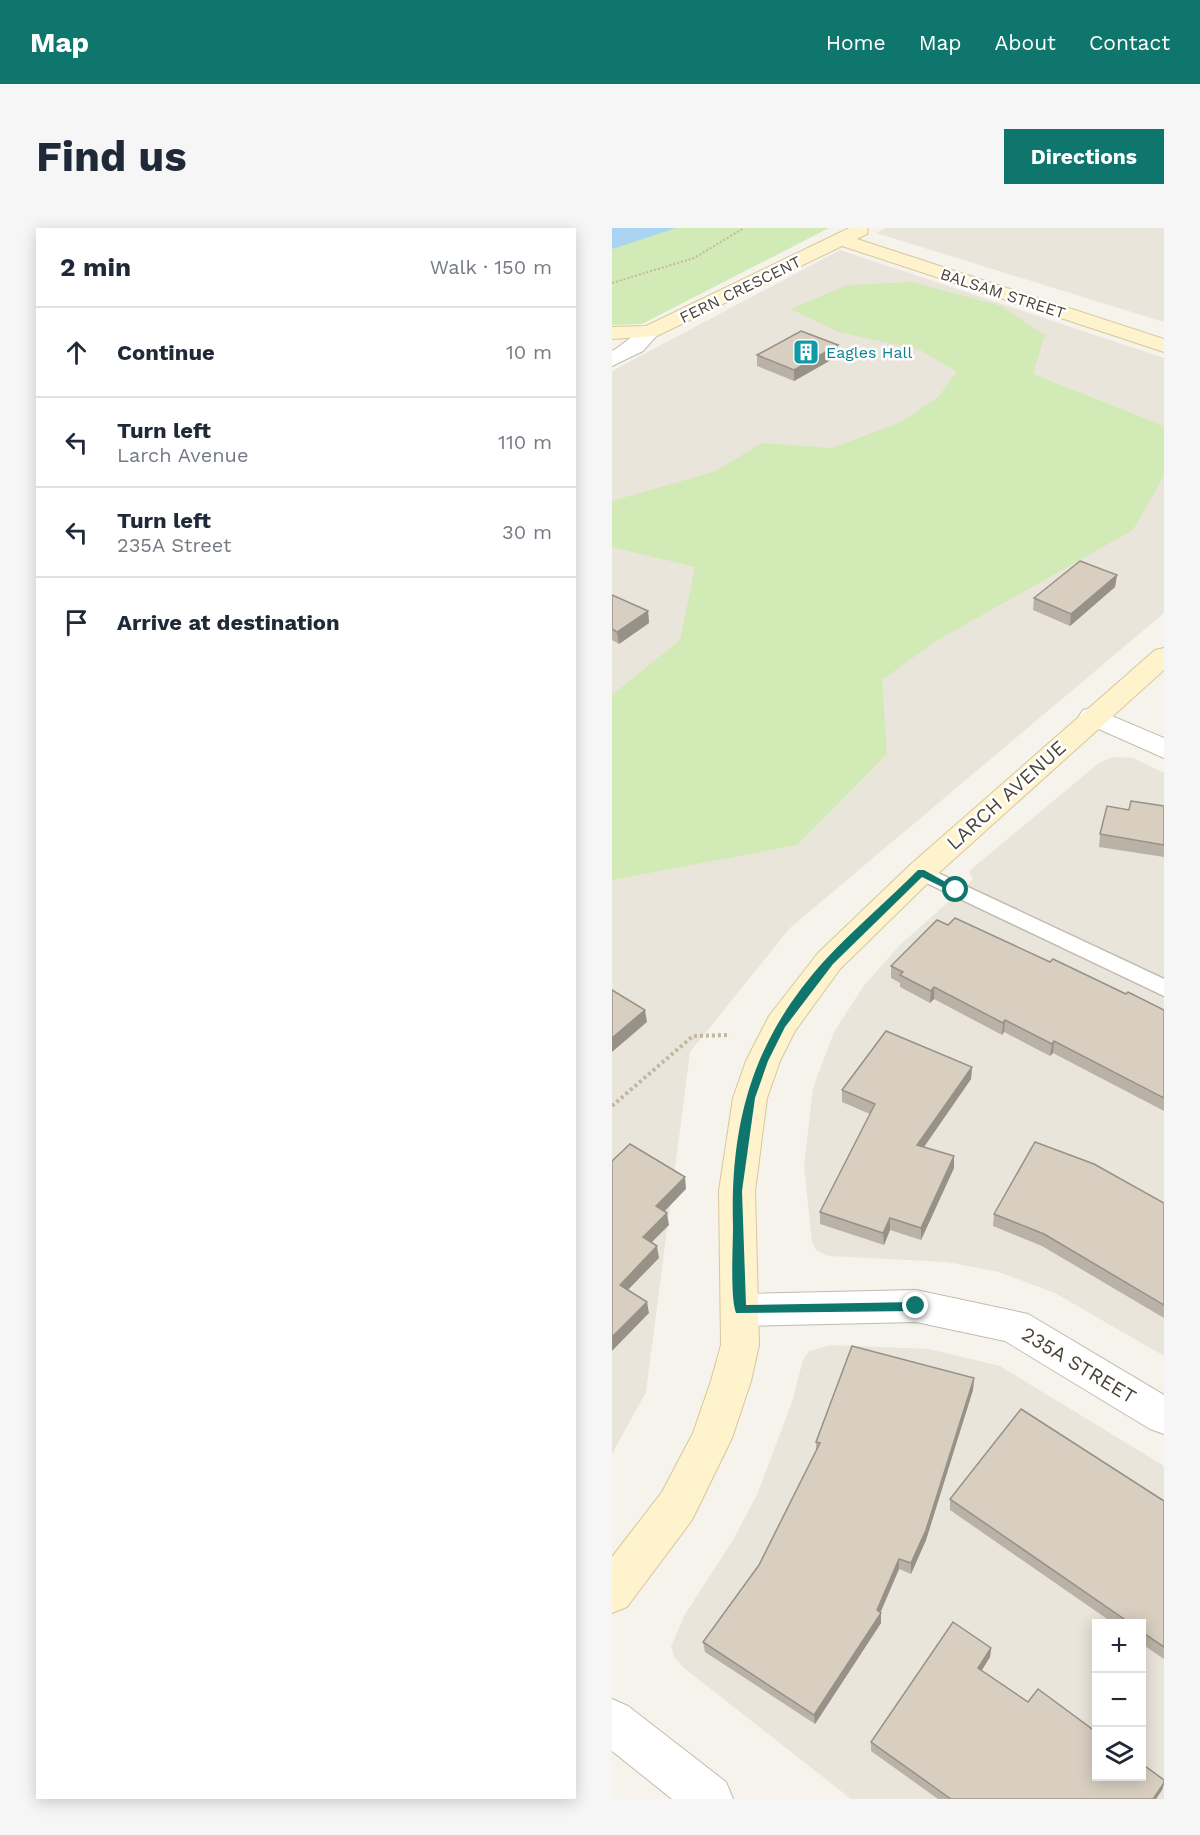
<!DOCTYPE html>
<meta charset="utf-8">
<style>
body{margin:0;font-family:"Work Sans",sans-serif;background:#f6f6f7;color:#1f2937}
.controls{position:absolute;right:18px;bottom:18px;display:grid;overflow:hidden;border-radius:0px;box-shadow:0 3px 15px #0003}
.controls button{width:54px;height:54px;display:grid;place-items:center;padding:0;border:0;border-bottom:2px solid #e0e1e3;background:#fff;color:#1f2937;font:30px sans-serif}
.stop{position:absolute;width:18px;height:18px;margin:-14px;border:4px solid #0f766e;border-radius:50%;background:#fff}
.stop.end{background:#0f766e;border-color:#fff;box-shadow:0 2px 6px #0008}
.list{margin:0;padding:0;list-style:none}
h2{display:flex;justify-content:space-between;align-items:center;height:78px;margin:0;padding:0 24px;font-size:26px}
h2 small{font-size:20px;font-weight:400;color:#747a83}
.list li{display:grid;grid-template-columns:39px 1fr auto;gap:18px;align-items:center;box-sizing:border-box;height:90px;padding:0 24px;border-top:2px solid #e0e1e3}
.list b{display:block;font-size:22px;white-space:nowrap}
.list p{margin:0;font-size:20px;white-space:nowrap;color:#747a83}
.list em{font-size:20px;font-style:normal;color:#747a83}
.icon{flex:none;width:33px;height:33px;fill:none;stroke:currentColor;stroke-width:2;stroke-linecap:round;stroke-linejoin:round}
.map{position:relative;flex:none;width:552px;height:1571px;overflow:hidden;border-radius:0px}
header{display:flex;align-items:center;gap:36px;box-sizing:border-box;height:84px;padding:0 30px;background:#0f766e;color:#fff}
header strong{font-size:28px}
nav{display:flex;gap:33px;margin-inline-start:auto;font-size:21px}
.intro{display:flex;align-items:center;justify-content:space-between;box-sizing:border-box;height:144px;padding:0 36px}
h1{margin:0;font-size:42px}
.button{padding:15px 27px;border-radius:0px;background:#0f766e;color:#fff;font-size:21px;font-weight:700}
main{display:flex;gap:36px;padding:0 36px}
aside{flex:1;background:#fff;border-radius:0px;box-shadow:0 3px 15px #0003}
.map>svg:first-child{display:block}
</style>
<header>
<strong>Map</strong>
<nav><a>Home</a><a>Map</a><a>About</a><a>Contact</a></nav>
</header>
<div class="intro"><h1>Find us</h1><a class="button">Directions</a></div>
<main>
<aside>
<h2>2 min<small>Walk · 150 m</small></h2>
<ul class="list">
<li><svg class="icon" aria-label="ahead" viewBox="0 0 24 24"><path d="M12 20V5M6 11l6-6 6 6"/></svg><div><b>Continue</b></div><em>10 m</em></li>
<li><svg class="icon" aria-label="left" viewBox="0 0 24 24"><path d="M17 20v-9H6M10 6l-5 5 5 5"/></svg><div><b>Turn left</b><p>Larch Avenue</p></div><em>110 m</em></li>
<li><svg class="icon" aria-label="left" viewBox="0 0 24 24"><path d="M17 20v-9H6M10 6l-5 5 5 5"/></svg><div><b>Turn left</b><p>235A Street</p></div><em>30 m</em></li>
<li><svg class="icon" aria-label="arrive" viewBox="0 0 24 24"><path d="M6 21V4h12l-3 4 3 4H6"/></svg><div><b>Arrive at destination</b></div></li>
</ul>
</aside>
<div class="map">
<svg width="552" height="1571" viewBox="0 0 552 1571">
<rect width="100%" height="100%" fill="#f6f3ec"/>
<path fill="#eae5da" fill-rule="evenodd" d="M273,0h279v94l-288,-89z
M228,22l324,108v255l-374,315 -100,124 -44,340 -34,62v-1083z
M501,529l20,1 31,15v583l-109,-63 -56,-21 -52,-10 -118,-6 -13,-6 -4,-8 -8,-76 9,-78 21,-56 31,-48 35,-39 73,-65 -4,-9 130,-108z
M219,1117l98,4 71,17 164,100v333h-313l-167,-131 -9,-10 -4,-11 13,-31 49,-76 24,-45 35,-93 11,-42 6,-9zM484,1396h46v152h-46z"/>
<path fill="#d2eab5" d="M0,0h217l-187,96 -30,1z
M300,54l89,24 44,29 -12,39 131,52v50l-31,54 -197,111 -54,39 5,74 -90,91 -185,35v-185l68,-55 15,-73 -83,-20v-46l104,-30 46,-28 70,5 69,-26 37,-25 19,-25 -37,-22 -82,-18 -47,-23 56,-24z"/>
<path fill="#a9d4f2" d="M0,0h64l-64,21z"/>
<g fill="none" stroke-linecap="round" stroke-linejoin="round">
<defs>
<path id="lane" d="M309,637l243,114v17l-250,-119 -3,-5 3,-5z"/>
<path id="street" d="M38,98l7,2 3,4 -17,19 -31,15v-15c12,-6 27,-23 38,-25z
M481,480l71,30v20l-81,-36 -4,-6 4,-6z
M304,1062l112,24 136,81v39l-14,-5 -145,-88 -89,-19 -176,4 -14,-4 -5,-12 5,-12 14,-4z
M0,1471l16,7 98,76 7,17h-61l-60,-48z"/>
<path id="secondary" d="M237,0h19l-1,6 -10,5 307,100v13l-322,-106 -185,90 -45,3v-12l34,-1z
M552,420v22l-232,209 -92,90 -45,62 -15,30 -13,37 -12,93 4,154 -8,36 -19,57 -40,82 -65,87 -15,6v-56l50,-65 31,-59 18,-52 10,-36 -2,-154 14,-93 13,-37 23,-45 49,-63 92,-88 245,-215z"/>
</defs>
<use href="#lane" stroke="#c2bbae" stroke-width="3"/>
<use href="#street" stroke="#c2bbae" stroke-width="2"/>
<use href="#secondary" stroke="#d6c79b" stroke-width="2"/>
<path stroke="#c4b79f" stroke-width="2" stroke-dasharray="2 2" stroke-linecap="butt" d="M0,55l82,-25 50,-30"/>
<path stroke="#c4b79f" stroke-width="4" stroke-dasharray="3 3" stroke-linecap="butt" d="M0,878l81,-70 37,-1"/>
<use href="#lane" fill="#fff" fill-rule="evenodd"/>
<use href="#street" fill="#fff" fill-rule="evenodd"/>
<use href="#secondary" fill="#fff3cd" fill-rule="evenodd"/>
</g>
<path fill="#bab2a6" d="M145,127l81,1 -44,25 -37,-15z
M505,347l-2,12 -45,39 -37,-16 1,-12z
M0,367l36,16 1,12 -30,21 -7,-4z
M552,578v51l-65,-10 1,-13 29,-24z
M336,697l102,37 114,48v101l-111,-58 -3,3 -46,-24 -2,3 -68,-36 -4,4 -30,-16v-4l-9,-5v-12z
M360,839l-1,12 -47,68 30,9v12l-33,72 -31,-10 -6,15 -64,-21v-12l50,-98 -28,-12v-12z
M552,975v115l-122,-72 -49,-20 1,-12z
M362,1150l-1,12 -47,150 -15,34 -12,-5 -19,43 1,11 -66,101 -110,-72 -2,-10 56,-77 57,-114v-9z
M338,1271l214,2v158l-22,-15v-21h-29l-163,-113z
M379,1420l-1,9 -9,14 47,31 136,78v4l-2,6 -6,9h-218l-67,-48v-9z"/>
<path fill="#979187" d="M226,117v11l-44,25v-11z
M505,347l-2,12 -45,39 1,-12z
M36,383l1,12 -30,21 -2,-12z
M322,759v12l-4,4 1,-12z
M33,782l2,12 -35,30v-14z
M393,792l-1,12 -2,3 1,-12z
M442,813l-1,12 -3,3 2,-12z
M360,839l-1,12 -54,78v-12z
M342,928v12l-33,72v-12z
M73,949l1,12 -28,29 -2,-12z
M55,985l2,12 -24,24 -2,-12z
M278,990v12l-6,15 -1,-12z
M45,1018l2,12 -37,38 -2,-11z
M35,1074l2,11 -37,38v-14z
M362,1150l-1,12 -47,150 -15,34v-11z
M287,1331v10l-20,47 2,-3v10l-66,101 -1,-9 63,-105z
M379,1420l-1,9 -13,21 1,-10z
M552,1555l-2,7 -6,9h-3z"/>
<path fill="#d8cfc1" stroke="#979187" stroke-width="1.5" d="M189,103l37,14 -44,25 -37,-15z
M468,333l37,14 -46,39 -37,-16z
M0,367l36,16 -31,21 -5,-3z
M519,573l33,5v39l-64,-11 7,-28 22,4z
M343,690l95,44 3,-3 73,35 2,-2 36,18v88l-110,-57 -2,3 -47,-24 -2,3 -69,-36 -3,4 -31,-16 3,-3 -12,-6 46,-46 11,5z
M0,762l33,20 -33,28z
M274,803l86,36 -55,78 37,11 -33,72 -31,-10 -7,15 -63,-21 55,-108 -33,-14z
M423,914l59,22 70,39v102l-120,-71 -50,-20z
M18,916l55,33 -29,29 11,7 -24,24 14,9 -37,39 27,17 -35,35v-176z
M240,1118l122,32 -48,152 -15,33 -12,-4 -22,51 4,3 -67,102 -111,-73 56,-77 61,-122 -4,-1z
M409,1181l143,92v146l-22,-15v-9h-12l-180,-124z
M341,1394l38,26 -13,20 50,34 10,-13 58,43v44h46v-12l22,16v3l-11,16h-202l-80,-57z"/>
<path fill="#0f766e" d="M306,642h6l36,20 -8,2 -30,-15 -89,87 -48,63 -17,34 -13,37 -13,93 4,114 170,-3 6,4 -6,5 -180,2c-6,-16 -3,-66 -3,-86 -3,-106 20,-188 93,-268 29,-31 62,-59 92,-89z"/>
<defs>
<symbol id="building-square" viewBox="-11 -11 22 22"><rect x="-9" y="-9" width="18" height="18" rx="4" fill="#0f9aa8" stroke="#fff"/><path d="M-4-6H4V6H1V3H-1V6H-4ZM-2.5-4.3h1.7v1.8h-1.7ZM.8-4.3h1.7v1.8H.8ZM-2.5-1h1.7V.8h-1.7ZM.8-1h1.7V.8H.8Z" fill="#fff"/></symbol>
</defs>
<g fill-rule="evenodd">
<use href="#building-square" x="179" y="109" width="30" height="30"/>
</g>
<g text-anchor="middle" stroke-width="5" stroke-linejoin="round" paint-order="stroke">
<g font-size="16" fill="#4b4439" stroke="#fff">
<text transform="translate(128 61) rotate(-26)" y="6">FERN CRESCENT</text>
<text transform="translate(391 65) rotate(18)" y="6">BALSAM STREET</text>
</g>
<g font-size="16" fill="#0d838f" stroke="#fff" text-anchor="start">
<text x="214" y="130">Eagles Hall</text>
</g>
<g font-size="20" fill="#4b4439" stroke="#fff">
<text transform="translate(394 567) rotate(-42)" y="7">LARCH AVENUE</text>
<text transform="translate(467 1137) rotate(31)" y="7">235A STREET</text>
</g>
</g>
</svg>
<div class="controls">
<button>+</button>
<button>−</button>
<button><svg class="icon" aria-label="layers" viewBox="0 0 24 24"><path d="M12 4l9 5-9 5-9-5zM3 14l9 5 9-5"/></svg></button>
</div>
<div class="stop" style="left:344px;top:662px"></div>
<div class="stop end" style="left:304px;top:1078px"></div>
</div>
</main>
